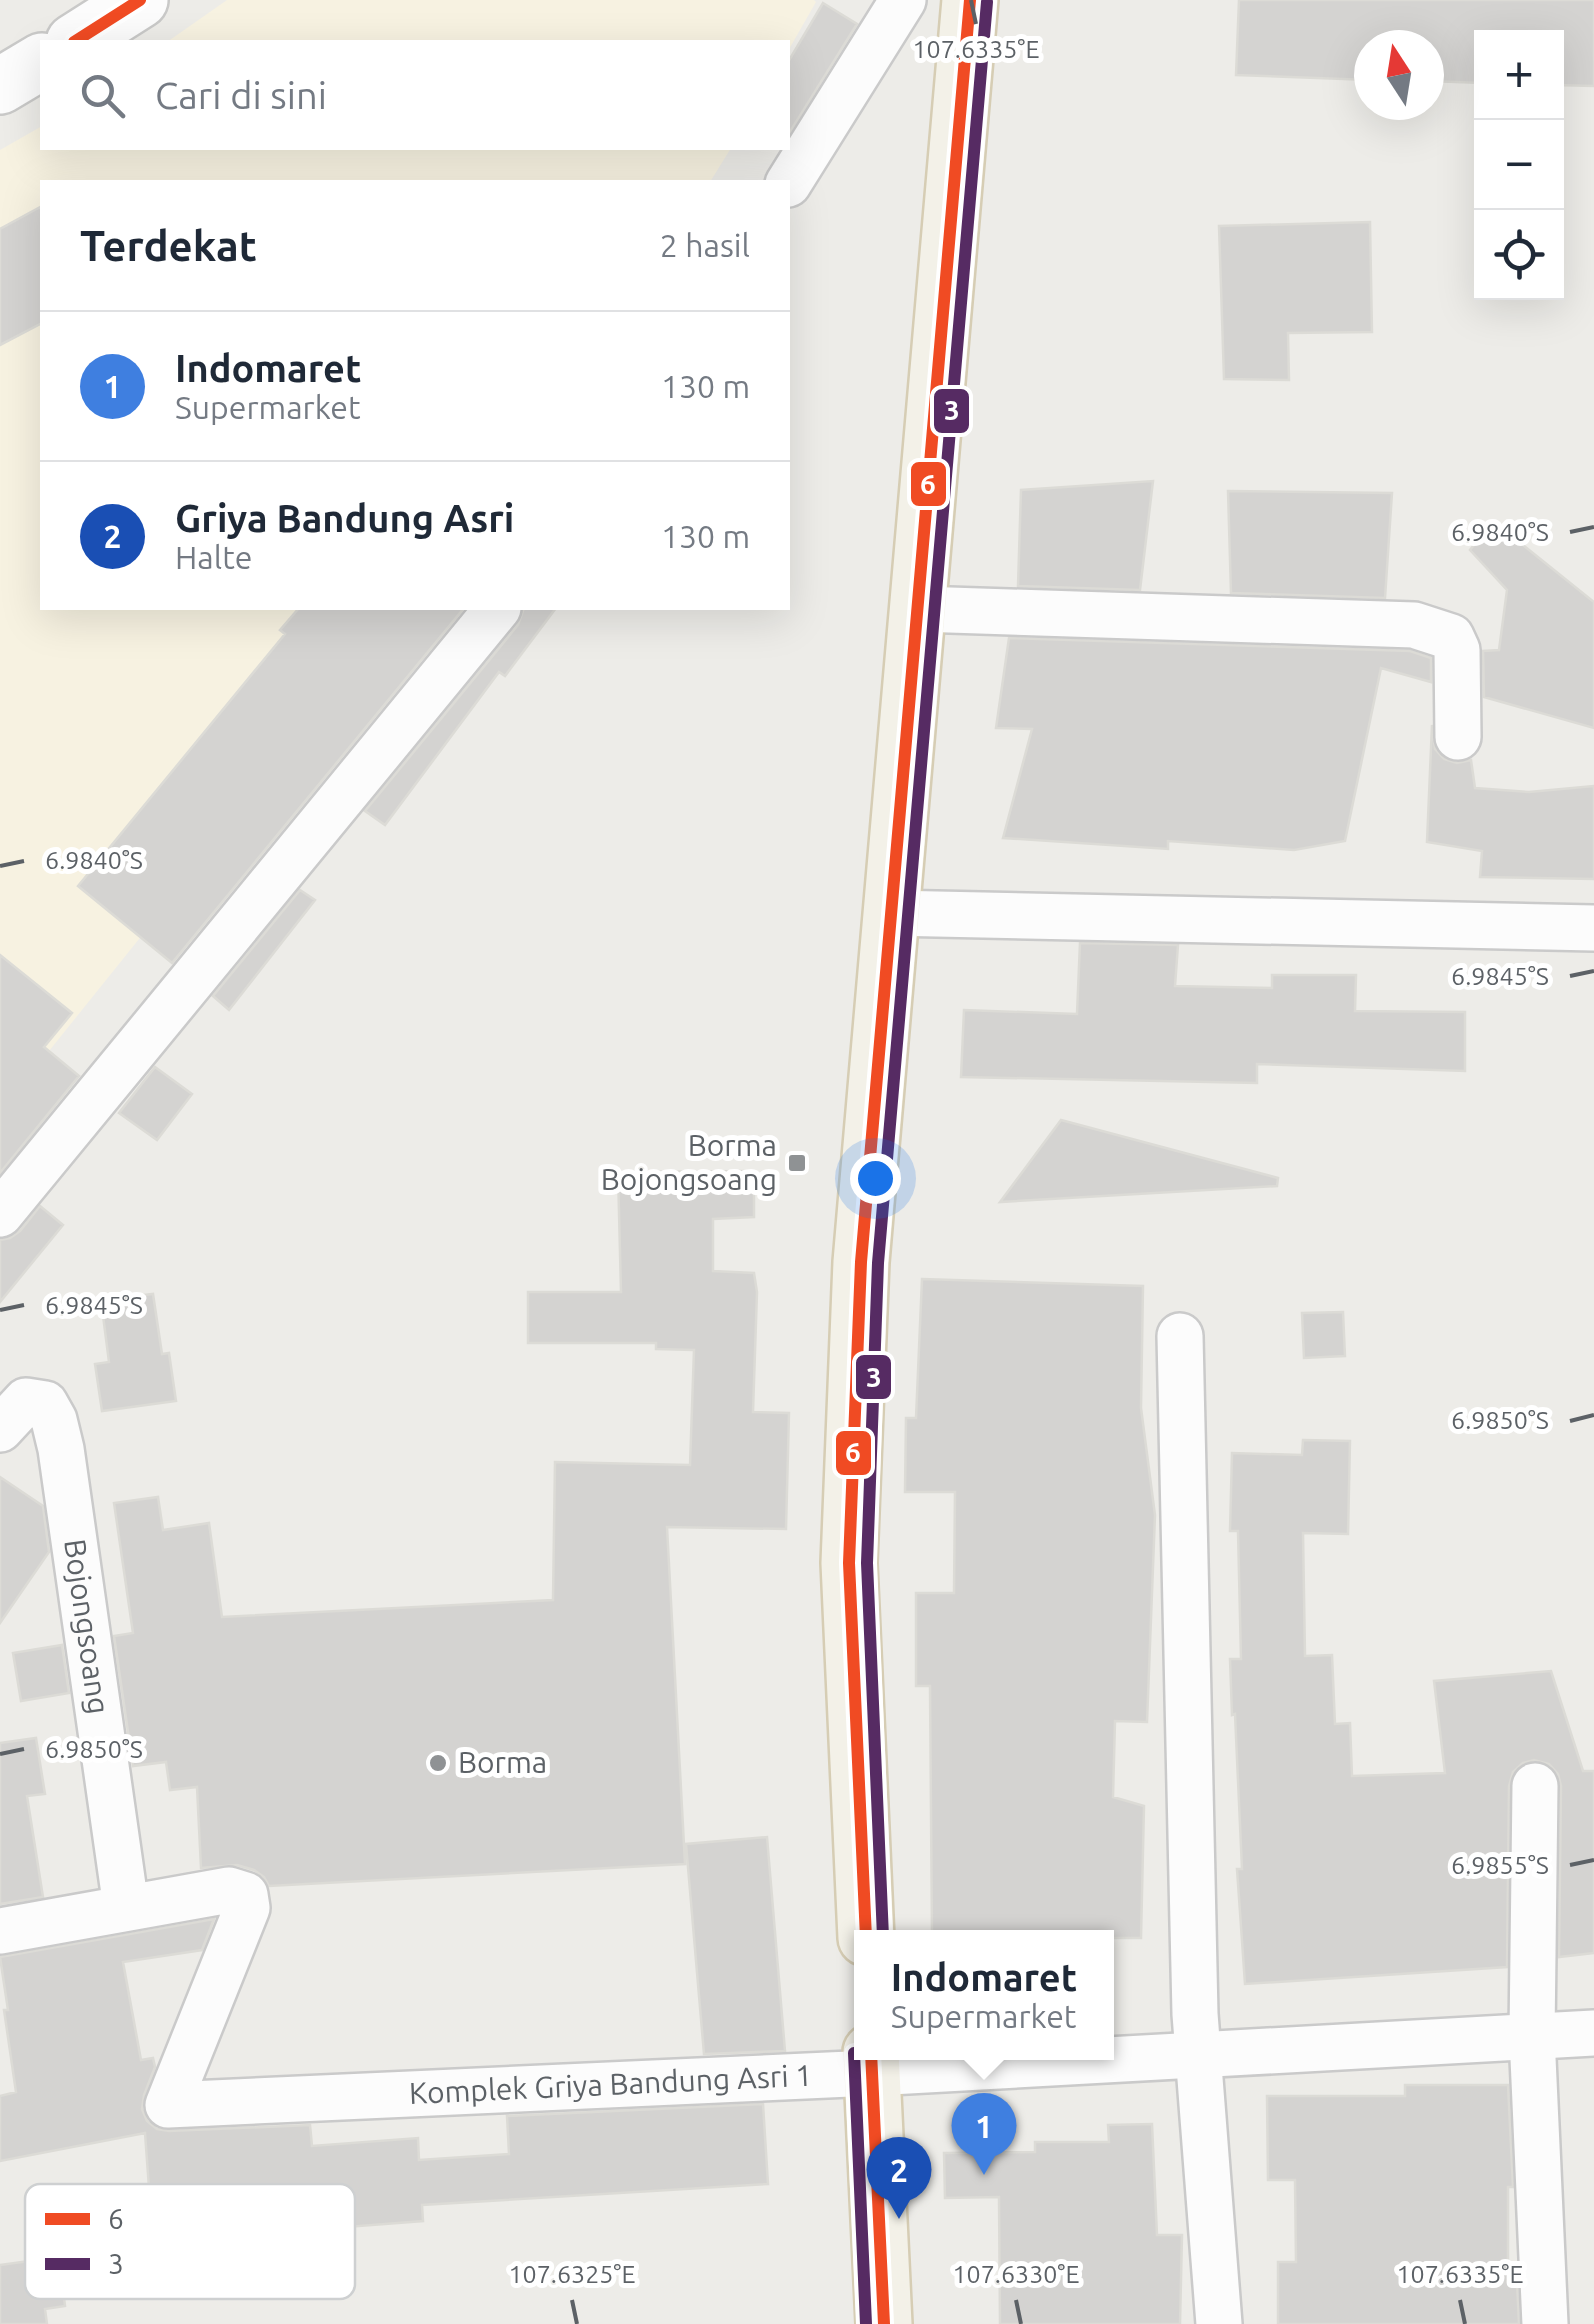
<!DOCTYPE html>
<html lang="id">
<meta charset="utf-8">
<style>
body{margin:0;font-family:Ubuntu,sans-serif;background:#f6f6f7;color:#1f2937}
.controls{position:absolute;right:30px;top:30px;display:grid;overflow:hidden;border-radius:0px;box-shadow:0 10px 40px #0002}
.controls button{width:90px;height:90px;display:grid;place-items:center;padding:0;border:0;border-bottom:2px solid #e0e1e3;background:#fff;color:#1f2937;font:50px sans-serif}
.compass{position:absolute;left:1354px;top:30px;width:90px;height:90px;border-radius:50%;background:#fff;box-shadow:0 10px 40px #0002;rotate:348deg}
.you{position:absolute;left:875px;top:1178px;width:35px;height:35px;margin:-25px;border:8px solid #fff;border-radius:50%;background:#1a73e8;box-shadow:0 0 0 15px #1a73e833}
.badge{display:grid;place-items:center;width:65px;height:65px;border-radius:50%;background:#0b8043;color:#fff;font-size:32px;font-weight:700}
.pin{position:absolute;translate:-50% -82px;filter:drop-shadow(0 2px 5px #0008)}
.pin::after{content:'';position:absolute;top:52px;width:35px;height:30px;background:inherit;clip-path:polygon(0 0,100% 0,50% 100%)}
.popup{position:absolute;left:854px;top:1930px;width:260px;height:130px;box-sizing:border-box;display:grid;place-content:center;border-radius:0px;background:#fff;filter:drop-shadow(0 2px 8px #0005);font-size:32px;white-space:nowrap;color:#747a83}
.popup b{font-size:38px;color:#1f2937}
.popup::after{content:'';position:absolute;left:50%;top:100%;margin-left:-20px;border:20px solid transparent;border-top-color:#fff}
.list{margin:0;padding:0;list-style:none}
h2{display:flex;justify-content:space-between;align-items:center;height:130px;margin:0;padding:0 40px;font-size:42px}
h2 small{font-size:32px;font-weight:400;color:#747a83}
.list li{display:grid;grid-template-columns:65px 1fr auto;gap:30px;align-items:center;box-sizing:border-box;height:150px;padding:0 40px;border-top:2px solid #e0e1e3}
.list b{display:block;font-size:38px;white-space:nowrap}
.list p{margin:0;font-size:32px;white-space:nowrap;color:#747a83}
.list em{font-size:32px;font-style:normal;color:#747a83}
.icon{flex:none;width:55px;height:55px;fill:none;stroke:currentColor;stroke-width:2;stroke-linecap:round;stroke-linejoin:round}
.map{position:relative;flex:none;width:1594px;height:2324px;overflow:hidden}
.search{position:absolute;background:#fff;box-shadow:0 10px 40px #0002;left:40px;top:40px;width:750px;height:110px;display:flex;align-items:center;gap:25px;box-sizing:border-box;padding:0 35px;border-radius:0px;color:#747a83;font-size:38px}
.panel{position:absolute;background:#fff;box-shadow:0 10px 40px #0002;left:40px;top:180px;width:750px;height:430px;border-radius:0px}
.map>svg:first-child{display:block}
</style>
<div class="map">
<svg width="1594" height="2324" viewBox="0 0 1594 2324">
<rect width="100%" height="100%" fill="#edece8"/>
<path fill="#f7f2e1" d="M227,0h587l2,2 -28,49v-9h-621z
M42,126v22h689l-21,34h-668v426h363l-405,504v-962z"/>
<path fill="#d4d3d1" stroke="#dcdbd6" stroke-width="2.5" d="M1239,0h355v86l-38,-1v-47h-74v45l-53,-2v-36h-60v35l-133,-5z
M823,3l34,21 -69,111v-73z
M42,206v117l-42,22v-116z
M1370,222l2,110 -84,1 1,47 -65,-1 -5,-153z
M1153,481l-13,109 -122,-4 3,-96z
M1228,491l164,2 -7,105 -154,-5z
M1493,521l101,81v126l-110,-31 -1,-46 16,-1 8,-60 -37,-40z
M299,608h165l-292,355 -94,-77 207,-252 -5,-4z
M524,608h32l-51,68 -6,-4 -114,153 -20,-14 153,-186z
M1009,638l401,13 21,7v24l-50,-14 -36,173 -51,9 -126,-9v8l-165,-11 29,-109 -36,-1z
M1432,725l3,24 9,10 13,4 14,-3 4,28 54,4 65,-6v93l-114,-2 2,-26 -55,-9z
M300,890l15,10 -86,110 -16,-14z
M1080,943l98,2 -3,41 97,2v-13h84l-1,36 110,1v59l-208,-7v19l-296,-6 3,-67 113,4z
M0,955l72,58 -28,34 35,29 -79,97z
M155,1067l37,27 -35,46 -38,-27z
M1061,1120l217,58 -1,8 -277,16z
M754,1171v46l-41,2v52l41,2 3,19 -4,120 36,1 -3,116 -119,-2 18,337 -416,22 -5,-9 -10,-7 -17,-5 -36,3 -4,-81 -27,3 -4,-28 -33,4 -19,-130 19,-3 -19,-130 44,-6 5,33 46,-7 13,94 331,-17 2,-138 135,3 4,-115 -38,-1v-6h-128v-51h93l-3,-120z
M40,1206l23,19 -63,77v-62l10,-2 10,-7z
M922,1279l221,7 -2,122 14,107 -8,207 -32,-1 -2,76 31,9 -3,132h-209l-2,-252h-14v-93h38l1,-101h-50l1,-74h10z
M153,1294l9,60 7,-1 7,48 -74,10 -7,-47 14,-2 -8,-62z
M1343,1312l2,44 -41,2 -2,-45z
M1303,1440l47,1 -2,93 -45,-1 2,123 27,-1 3,69 15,-1 2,53 93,-3 -11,-92 117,-10 32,100h11v182l-35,4 2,-171 -3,-12 -9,-10 -15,-4 -11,3 -10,9 -4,14 -2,181 -262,17 -8,-115h5l-7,-155 -3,1 -2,-56h11l-3,-128h-8l2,-78 70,2z
M0,1477l43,29 6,46 -49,71z
M62,1645l7,48 -48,8 -8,-48z
M36,1738l9,56 -18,2 16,101 -43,7v-161z
M767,1837l18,214 -81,3 -18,-210z
M214,1919l-12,31 -79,12 18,98 12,-2 2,9 -11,28 -2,14 5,12 10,8 12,2 141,-6 2,21 106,-8 1,22 90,-6 -2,-38 256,-12 5,80 -346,21 1,16 -76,6 -1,-16 -121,8v6l-73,4 -7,-96 -145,28v-65l16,-4 -12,-82h4l-8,-53z
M1405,2085h103l5,102h-5v94h9l2,43h-241v-62h18l-1,-82h-27l-1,-84h138z
M1152,2124l5,111h25l-2,89h-180l-1,-127 -54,1 -1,-45 91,-1v-10h74l-1,-17z
M59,2257l6,49 -20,3 2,15h-47v-59z"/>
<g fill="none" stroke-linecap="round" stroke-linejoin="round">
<defs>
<g id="minor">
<path d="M788,184l115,-184"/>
<path d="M919,609l495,16 37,12 6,13 1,87"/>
<path d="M890,913l704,15"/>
<path d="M0,1214l498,-606"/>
<path d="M1180,1336l15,678 24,310"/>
<path id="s1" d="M0,1429l26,-28 19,3 9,16 7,29 65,458"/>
<path d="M1535,1786l-3,250 13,288"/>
<path id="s2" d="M0,1931l229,-41 16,5 2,13 -79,197 704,-32 722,-40"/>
</g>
<path id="secondary" d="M74,42l66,-42
M0,86l42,-25"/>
<path id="primary" d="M866,1938l-17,-375 12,-301 109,-1262
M871,2052l13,272"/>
</defs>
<use href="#minor" stroke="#cacaca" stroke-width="50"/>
<use href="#secondary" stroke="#c9c9c8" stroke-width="60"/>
<use href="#primary" stroke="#d6cdb4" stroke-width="60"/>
<use href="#minor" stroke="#fcfcfc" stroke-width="45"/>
<use href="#secondary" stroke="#fcfcfc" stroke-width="55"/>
<use href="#primary" stroke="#f3f1e8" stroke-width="55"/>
<defs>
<path id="bus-1" d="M74,42l66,-42
M866,1938l-17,-375 12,-301 109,-1262
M871,2052l13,272"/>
<path id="bus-2" d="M883,1937l-16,-374 11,-300 109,-1261
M854,2053l12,271"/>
</defs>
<use href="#bus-1" stroke="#fff" stroke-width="20"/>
<use href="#bus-2" stroke="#fff" stroke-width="20"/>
<use href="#bus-1" stroke="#f04b23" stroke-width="12"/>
<use href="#bus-2" stroke="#562b63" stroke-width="12"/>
</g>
<path fill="none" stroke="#5c6166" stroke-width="4" d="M971,0l5,24M1570,532l24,-5M0,866l24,-5M1570,976l24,-5M0,1310l24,-5M1570,1421l24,-6M0,1754l24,-5M1570,1865l24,-5M572,2300l5,24M1016,2300l5,24M1460,2300l5,24"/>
<g fill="#8f9294" stroke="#fff" stroke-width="4">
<rect x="787" y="1153" width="20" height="20" rx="5"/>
<circle cx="438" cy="1763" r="10"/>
</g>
<g text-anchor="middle" stroke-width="10" stroke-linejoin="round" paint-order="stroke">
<g font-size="30" fill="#5c6166" stroke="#fff" text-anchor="end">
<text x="777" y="1156">Borma<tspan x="777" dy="34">Bojongsoang</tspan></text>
<text x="458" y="1773" text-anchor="start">Borma</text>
</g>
<g font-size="30" fill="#5c6166" stroke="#fff">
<text dy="10" stroke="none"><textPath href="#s1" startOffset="285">Bojongsoang</textPath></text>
<text dy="10" stroke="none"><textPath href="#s2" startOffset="918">Komplek Griya Bandung Asri 1</textPath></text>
</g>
</g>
<rect x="25" y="2184" width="330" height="115" rx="15" fill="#fff" stroke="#ced0d1" stroke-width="2.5"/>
<rect x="45" y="2213" width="45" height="12" fill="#f04b23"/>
<rect x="45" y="2258" width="45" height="12" fill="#562b63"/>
<g font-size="28" fill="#5c6166">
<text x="108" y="2229">6</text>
<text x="108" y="2274">3</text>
</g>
<g font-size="25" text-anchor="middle" fill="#5c6166" stroke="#fff" stroke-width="10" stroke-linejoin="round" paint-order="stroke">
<text x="976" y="58">107.6335°E</text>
<text x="1500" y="541">6.9840°S</text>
<text x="94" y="869">6.9840°S</text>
<text x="1500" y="985">6.9845°S</text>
<text x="94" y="1314">6.9845°S</text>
<text x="1500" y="1429">6.9850°S</text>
<text x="94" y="1758">6.9850°S</text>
<text x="1500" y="1874">6.9855°S</text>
<text x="572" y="2283">107.6325°E</text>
<text x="1016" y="2283">107.6330°E</text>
<text x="1460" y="2283">107.6335°E</text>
</g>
<g stroke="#fff" stroke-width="4">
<rect x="932" y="387" width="39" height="48" rx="10" fill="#562b63"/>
<rect x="909" y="460" width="39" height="48" rx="10" fill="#f04b23"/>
<rect x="854" y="1353" width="39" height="48" rx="10" fill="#562b63"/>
<rect x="834" y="1429" width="39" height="48" rx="10" fill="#f04b23"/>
</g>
<g font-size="28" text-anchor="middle" font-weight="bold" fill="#fff">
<text x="952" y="420">3</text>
<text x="928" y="494">6</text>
<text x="874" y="1387">3</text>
<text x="853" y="1462">6</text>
</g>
</svg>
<div class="controls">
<button>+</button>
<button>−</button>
<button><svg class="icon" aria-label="locate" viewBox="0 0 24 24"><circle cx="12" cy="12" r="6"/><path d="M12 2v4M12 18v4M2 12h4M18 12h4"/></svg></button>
</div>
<svg class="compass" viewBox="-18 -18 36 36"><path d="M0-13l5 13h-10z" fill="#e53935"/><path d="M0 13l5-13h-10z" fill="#747a83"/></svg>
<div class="you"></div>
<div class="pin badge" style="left:984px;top:2175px;background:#3f7fe0">1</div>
<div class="popup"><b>Indomaret</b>Supermarket</div>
<div class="pin badge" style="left:899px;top:2219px;background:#1a4fb4">2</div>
<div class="search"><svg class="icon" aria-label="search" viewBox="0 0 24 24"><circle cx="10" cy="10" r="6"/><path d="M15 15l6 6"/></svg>Cari di sini</div>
<section class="panel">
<h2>Terdekat<small>2 hasil</small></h2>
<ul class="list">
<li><span class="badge" style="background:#3f7fe0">1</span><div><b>Indomaret</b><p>Supermarket</p></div><em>130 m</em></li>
<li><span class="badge" style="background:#1a4fb4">2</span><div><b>Griya Bandung Asri</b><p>Halte</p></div><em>130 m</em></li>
</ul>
</section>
</div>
